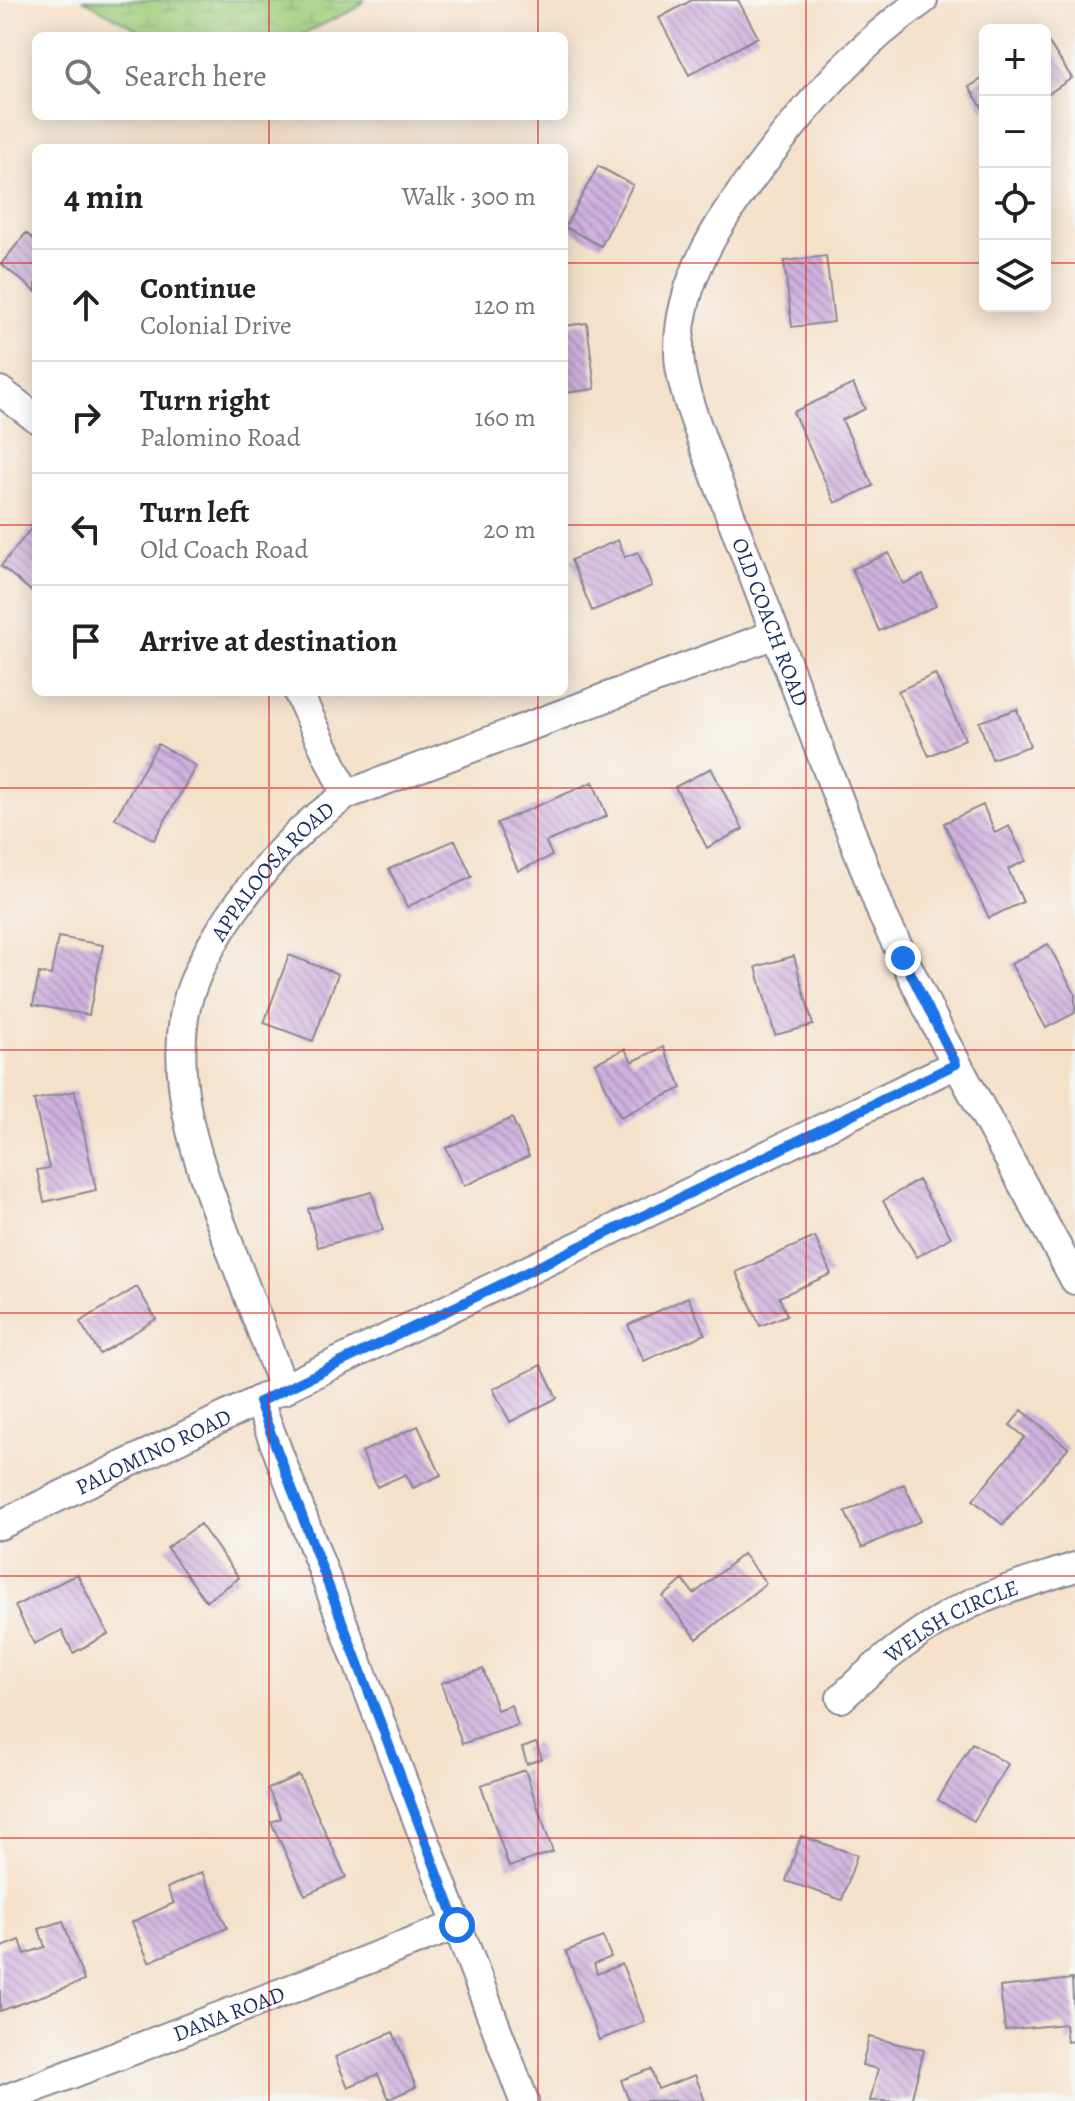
<!DOCTYPE html>
<meta charset="utf-8">
<style>
body{margin:0;font-family:Alegreya,serif;background:#f2f2f2;color:#222}
.controls{position:absolute;right:24px;top:24px;display:grid;overflow:hidden;border-radius:12px;box-shadow:0 4px 20px #0003}
.controls button{width:72px;height:72px;display:grid;place-items:center;padding:0;border:0;border-bottom:2px solid #e0e0e0;background:#fff;color:#222;font:40px sans-serif}
.stop{position:absolute;width:24px;height:24px;margin:-18px;border:6px solid #1a73e8;border-radius:50%;background:#fff}
.stop.end{background:#1a73e8;border-color:#fff;box-shadow:0 2px 8px #0008}
.list{margin:0;padding:0;list-style:none}
h2{display:flex;justify-content:space-between;align-items:center;height:104px;margin:0;padding:0 32px;font-size:34px}
h2 small{font-size:26px;font-weight:400;color:#767676}
.list li{display:grid;grid-template-columns:52px 1fr auto;gap:24px;align-items:center;box-sizing:border-box;height:112px;padding:0 32px;border-top:2px solid #e0e0e0}
.list b{display:block;font-size:30px;white-space:nowrap}
.list p{margin:0;font-size:26px;white-space:nowrap;color:#767676}
.list em{font-size:26px;font-style:normal;color:#767676}
.icon{flex:none;width:44px;height:44px;fill:none;stroke:currentColor;stroke-width:2;stroke-linecap:round;stroke-linejoin:round}
.map{position:relative;flex:none;width:1075px;height:2101px;overflow:hidden}
.search{position:absolute;background:#fff;box-shadow:0 4px 20px #0003;left:32px;top:32px;width:536px;height:88px;display:flex;align-items:center;gap:20px;box-sizing:border-box;padding:0 28px;border-radius:12px;color:#767676;font-size:30px}
.panel{position:absolute;background:#fff;box-shadow:0 4px 20px #0003;left:32px;top:144px;width:536px;height:552px;border-radius:12px}
.map>svg:first-child{display:block}
</style>
<div class="map">
<svg width="1075" height="2101" viewBox="0 0 1075 2101">
<defs>
<pattern id="wetland-marsh" width="20" height="14" patternUnits="userSpaceOnUse" patternTransform="scale(2)"><rect width="20" height="14" fill="#9ece7c"/><path d="M1 5h8M5 5V1M11 12h8M15 12V8" fill="none" stroke="#88b16e"/></pattern>
<pattern id="building-back-hatch" width="6" height="6" patternUnits="userSpaceOnUse" patternTransform="scale(2)"><rect width="6" height="6" fill="#d0b1de"/><path d="M-1 5l2 2M0 0l6 6M5-1l2 2" fill="none" stroke="#a890b7"/></pattern>
</defs>
<rect width="100%" height="100%" fill="#f6f6f2"/>
<filter id="ink" filterUnits="userSpaceOnUse"><feTurbulence type="fractalNoise" baseFrequency=".0125" numOctaves="2"/><feDisplacementMap in="SourceGraphic" scale="16" xChannelSelector="R" yChannelSelector="G"/><feConvolveMatrix kernelMatrix="1 2 1 2 8 2 1 2 1" color-interpolation-filters="sRGB"/></filter>
<filter id="wash" filterUnits="userSpaceOnUse"><feTurbulence type="fractalNoise" baseFrequency=".006" numOctaves="4" result="noise"/><feDisplacementMap in="SourceGraphic" scale="32" xChannelSelector="R" yChannelSelector="G"/><feGaussianBlur stdDeviation="1.8" result="paint"/><feColorMatrix in="noise" values="0 0 0 0 0 0 0 0 0 0 0 0 0 0 0 0 0 1.4 0 .05"/><feComposite in="paint" operator="in"/></filter>
<g filter="url(#wash)">
<rect width="100%" height="100%" fill="#f5e1ca"/>
<path fill="url(#wetland-marsh)" stroke="#5c7e6d" stroke-width="2" d="M84,0h280l-7,8 -58,28h-150z"/>
<g id="blocks">
<path fill="url(#building-back-hatch)" d="M692,0h46l20,37 -69,38 -30,-57z
M1045,37l27,41 -27,18z
M985,77v35l-16,-25z
M598,166l35,19 -32,61 -36,-19z
M26,233l10,8v51l-35,-28z
M826,256l8,66 -42,5 -8,-66z
M587,323l8,66 -31,4v-67z
M853,384l12,25 -23,11 31,66 -38,17 -42,-91z
M36,522v73l-35,-29z
M618,540l7,17 13,-5 14,34 -60,25 -21,-51z
M889,553l14,31 20,-9 13,31 -57,25 -27,-62z
M935,674l30,65 -36,17 -31,-65z
M1017,709l13,37 -38,13 -13,-37z
M158,744l38,22 -42,74 -39,-22z
M711,768l32,61 -36,19 -32,-61z
M593,782l14,34 -61,26 6,14 -34,15 -21,-48z
M983,805l12,28 14,-7 17,35 -18,8 15,33 -34,16 -45,-95z
M455,840l17,37 -65,30 -18,-38z
M58,937l45,8 -14,70 -56,-10 6,-32 12,2z
M1048,944l27,50v19l-29,15 -35,-64z
M289,955l49,19 -25,67 -49,-18z
M794,956l19,69 -38,10 -19,-68z
M663,1047l19,41 -62,29 -25,-54 30,-14 7,13z
M75,1091l21,99 -52,12 -7,-32 12,-2 -15,-68z
M512,1118l17,38 -65,30 -18,-38z
M918,1180l33,57 -34,20 -34,-56z
M372,1192l11,38 -65,17 -10,-38z
M815,1237l16,37 -52,23 8,18 -27,11 -24,-54z
M137,1287l19,32 -56,35 -20,-32z
M688,1297l17,37 -61,27 -16,-36z
M541,1365l16,33 -47,24 -17,-33z
M1022,1410l46,38 -65,77 -30,-25 52,-63 -15,-12z
M418,1426l23,49 -28,13 -7,-14 -29,13 -15,-35z
M904,1484l17,37 -59,27 -17,-36z
M200,1524l39,54 -33,23 -39,-53z
M743,1554l23,29 -69,56 -34,-42 20,-17 11,14z
M77,1574l31,60 -35,19 -11,-23 -28,14 -19,-38z
M483,1669l14,41 14,-5 7,20 -56,19 -21,-61z
M536,1743l6,16 -15,5 -5,-16z
M972,1743l36,21 -34,57 -36,-21z
M525,1770l28,82 -44,15 -28,-82z
M299,1775l47,102 -41,18 -34,-73 10,-4 -13,-29z
M801,1836l56,19 -15,45 -56,-19z
M202,1872l25,56 -78,34 -17,-40 42,-19 -7,-15z
M63,1921l21,60 -84,30v-63l20,-8 5,14 20,-7 -6,-18z
M603,1937l8,20 -17,7 3,10 25,-10 23,58 -46,18 -33,-89z
M1072,1979l3,62 -8,1 -2,-18 -60,6 -5,-43z
M393,2032l23,55 -27,12 -11,-25 -30,13 -13,-30z
M869,2037l55,13 -13,51h-41l8,-32 -16,-4z
M651,2069l7,20 37,-14 10,26h-76l-8,-21z"/>
</g>
</g>
<g filter="url(#ink)">
<use href="#blocks" fill-opacity="0" stroke="#888894" stroke-width="2"/>
<g fill="none" stroke-linecap="round" stroke-linejoin="round">
<defs>
<g id="street">
<path id="s1" d="M923,0c-63,44 -107,95 -154,155 -43,56 -91,121 -90,196 0,31 15,65 25,95l179,470 57,117 135,247"/>
<path d="M0,391l36,27"/>
<path d="M298,692l48,103"/>
<path id="s2" d="M284,1390c-19,-49 -37,-99 -56,-148 -27,-73 -56,-145 -44,-225 9,-61 74,-146 119,-188 13,-13 29,-23 43,-34l429,-161"/>
<path d="M259,1402l265,699"/>
<path id="s3" d="M0,1525l956,-461"/>
<path id="s4" d="M841,1698c39,-37 80,-71 129,-94 34,-15 70,-25 105,-37"/>
<path id="s5" d="M1,2101l456,-176"/>
</g>
</defs>
<use href="#street" stroke="#888894" stroke-width="32"/>
<use href="#street" stroke="#fff" stroke-width="28"/>
</g>
</g>
<g fill="none" stroke-linecap="round" stroke-linejoin="round" filter="url(#ink)">
<path stroke="#1a73e8" stroke-width="10" d="M457,1925l-198,-523 697,-338 -53,-106"/>
</g>
<path fill="none" stroke="#d62828" stroke-width="2" stroke-opacity="0.55" d="M269,0v36M538,0v36M806,0v2101M269,116v32M538,116v32M0,263h36M564,263h421M1045,263h30M0,525h36M564,525h511M269,692v1409M538,692v1409M0,788h1075M0,1050h1075M0,1313h1075M0,1576h1075M0,1838h1075"/>
<g text-anchor="middle" stroke-width="6" stroke-linejoin="round" paint-order="stroke">
<g font-size="22" fill="#1b2f5e" stroke="#f6f6f2">
<text dy="8" stroke="none"><textPath href="#s1" startOffset="726">OLD COACH ROAD</textPath></text>
<text dy="8" stroke="none"><textPath href="#s2" startOffset="564">APPALOOSA ROAD</textPath></text>
<text dy="8" stroke="none"><textPath href="#s3" startOffset="170">PALOMINO ROAD</textPath></text>
<text dy="8" stroke="none"><textPath href="#s4" startOffset="136">WELSH CIRCLE</textPath></text>
<text dy="8" stroke="none"><textPath href="#s5" startOffset="244">DANA ROAD</textPath></text>
</g>
</g>
</svg>
<div class="controls">
<button>+</button>
<button>−</button>
<button><svg class="icon" aria-label="locate" viewBox="0 0 24 24"><circle cx="12" cy="12" r="6"/><path d="M12 2v4M12 18v4M2 12h4M18 12h4"/></svg></button>
<button><svg class="icon" aria-label="layers" viewBox="0 0 24 24"><path d="M12 4l9 5-9 5-9-5zM3 14l9 5 9-5"/></svg></button>
</div>
<div class="stop" style="left:457px;top:1925px"></div>
<div class="stop end" style="left:903px;top:958px"></div>
<div class="search"><svg class="icon" aria-label="search" viewBox="0 0 24 24"><circle cx="10" cy="10" r="6"/><path d="M15 15l6 6"/></svg>Search here</div>
<section class="panel">
<h2>4 min<small>Walk · 300 m</small></h2>
<ul class="list">
<li><svg class="icon" aria-label="ahead" viewBox="0 0 24 24"><path d="M12 20V5M6 11l6-6 6 6"/></svg><div><b>Continue</b><p>Colonial Drive</p></div><em>120 m</em></li>
<li><svg class="icon" aria-label="right" viewBox="0 0 24 24"><path d="M7 20v-9h11M14 6l5 5-5 5"/></svg><div><b>Turn right</b><p>Palomino Road</p></div><em>160 m</em></li>
<li><svg class="icon" aria-label="left" viewBox="0 0 24 24"><path d="M17 20v-9H6M10 6l-5 5 5 5"/></svg><div><b>Turn left</b><p>Old Coach Road</p></div><em>20 m</em></li>
<li><svg class="icon" aria-label="arrive" viewBox="0 0 24 24"><path d="M6 21V4h12l-3 4 3 4H6"/></svg><div><b>Arrive at destination</b></div></li>
</ul>
</section>
</div>
